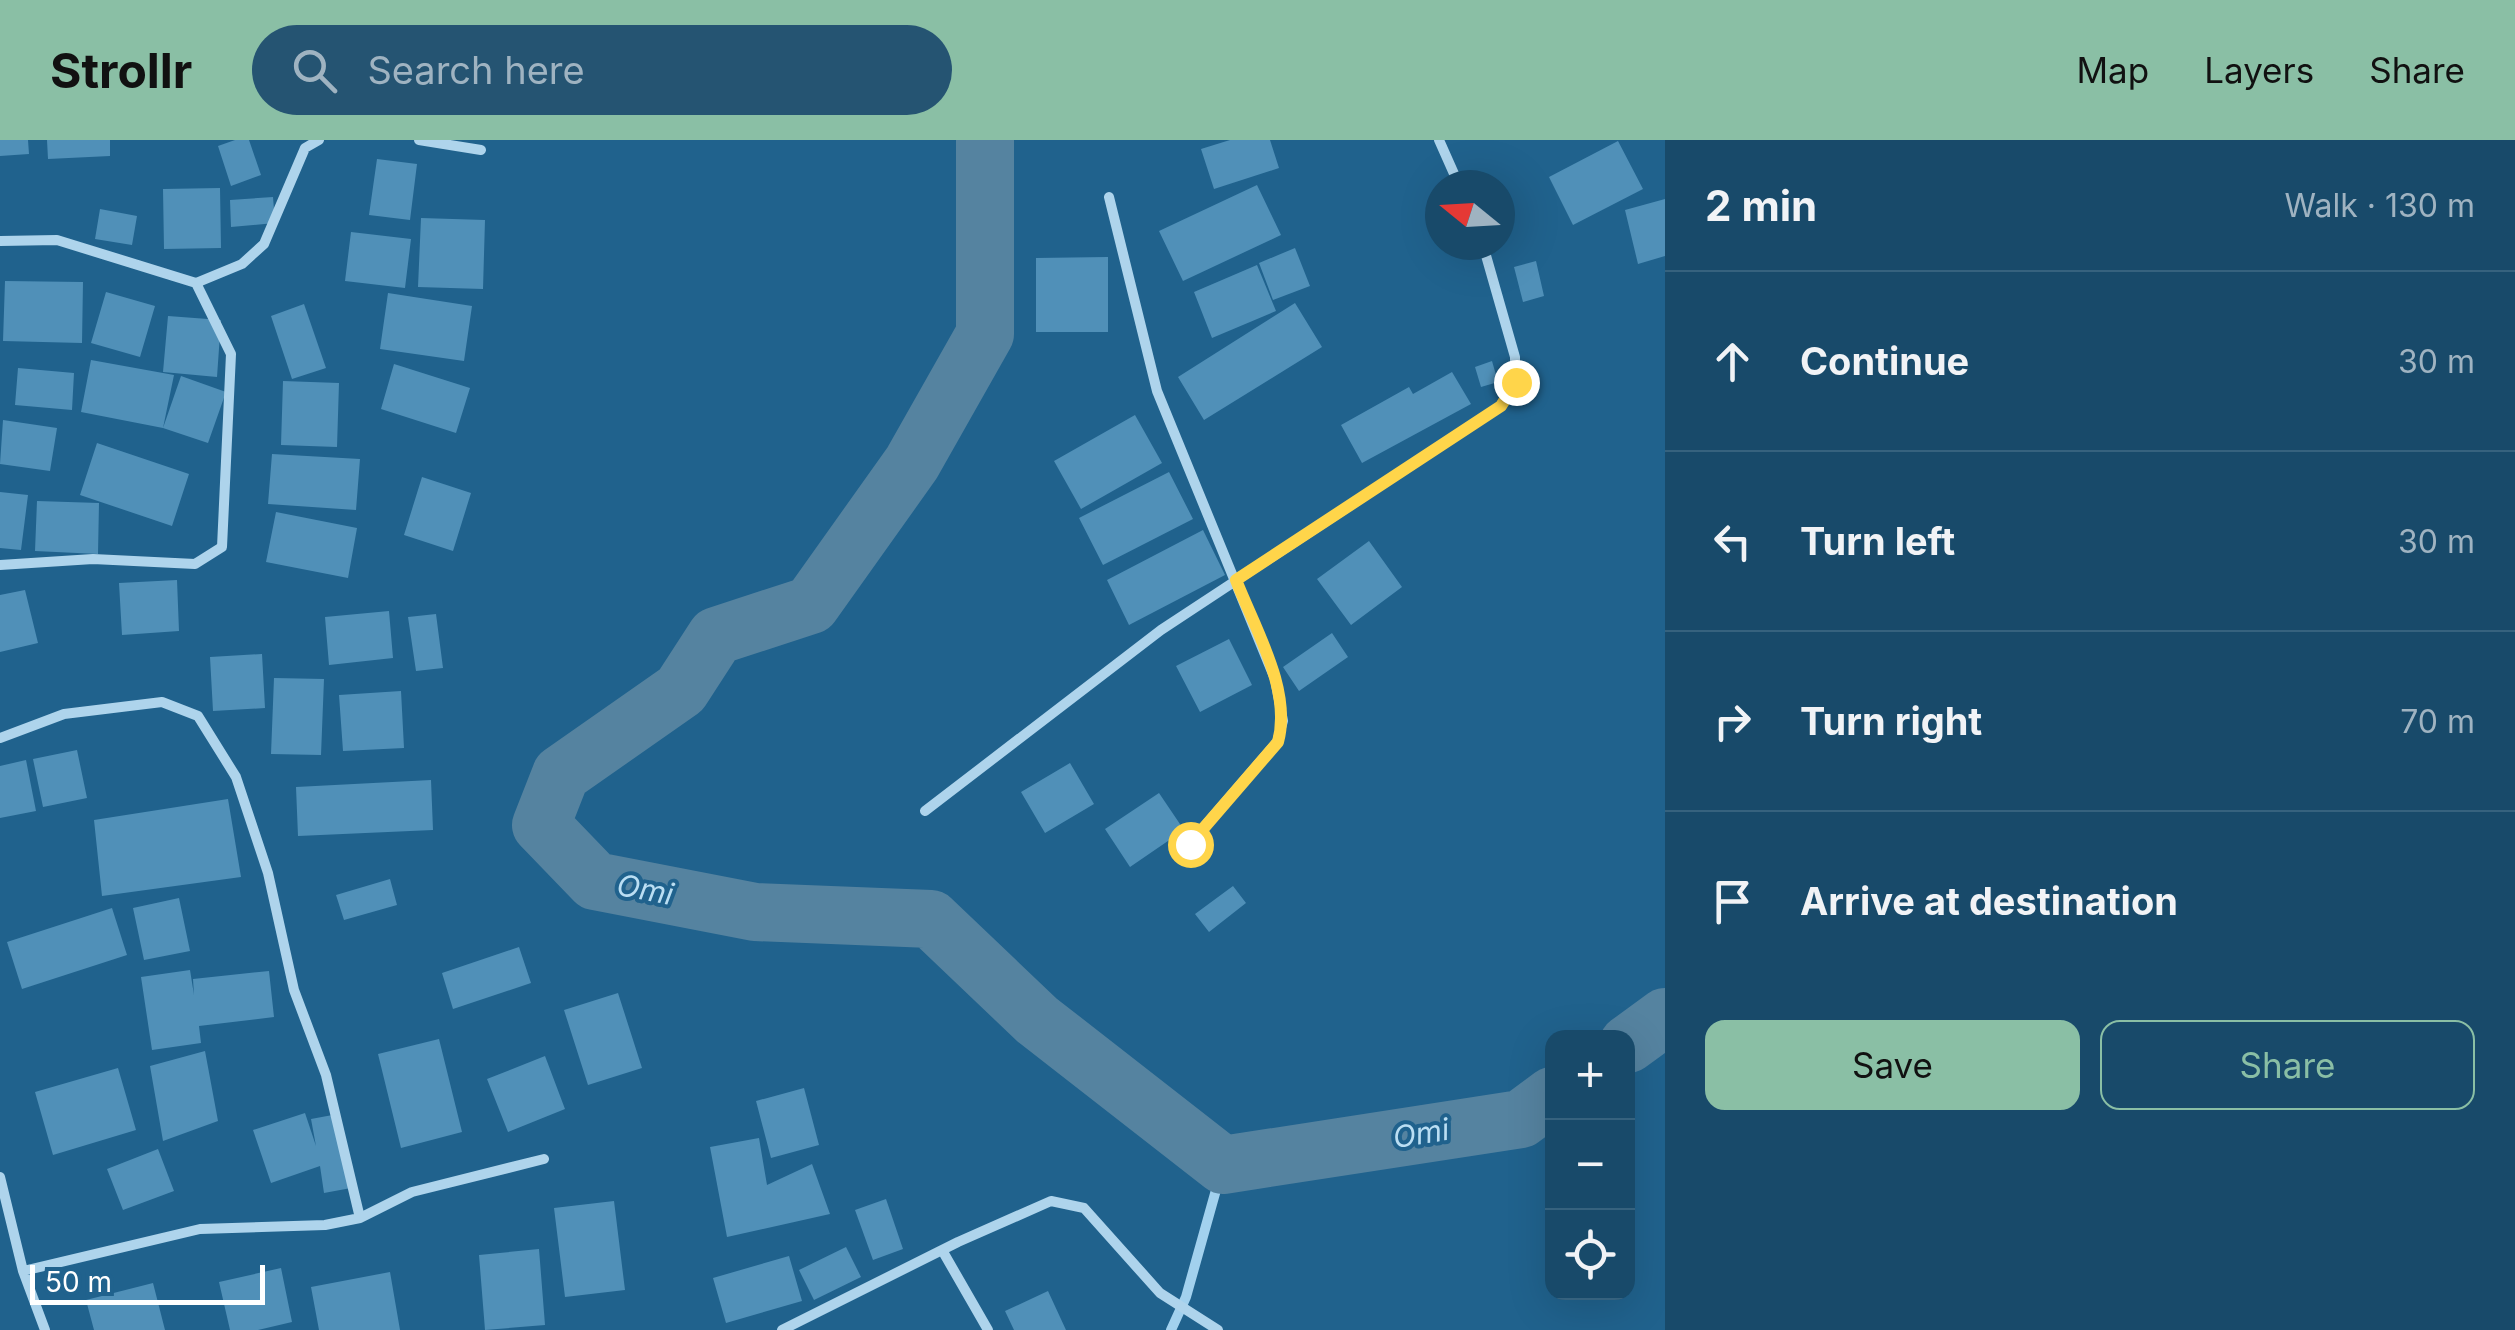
<!DOCTYPE html>
<meta charset="utf-8">
<style>
body{margin:0;font-family:Inter,sans-serif;background:#255472;color:#f1f3f6}
.controls{position:absolute;right:30px;bottom:30px;display:grid;overflow:hidden;border-radius:20px;box-shadow:0 10px 40px #0002}
.controls button{width:90px;height:90px;display:grid;place-items:center;padding:0;border:0;border-bottom:2px solid #36627e;background:#184a6a;color:#f1f3f6;font:50px sans-serif}
.compass{position:absolute;left:1425px;top:30px;width:90px;height:90px;border-radius:50%;background:#184a6a;box-shadow:0 10px 40px #0002;rotate:288deg}
.scale{position:absolute;left:30px;bottom:25px;width:235px;box-sizing:border-box;padding-left:10px;border:5px solid #fff;border-top:0;font-size:28px;line-height:35px;white-space:nowrap;color:#fff;-webkit-text-stroke:8px #20628d;paint-order:stroke}
.stop{position:absolute;width:30px;height:30px;margin:-22px;border:8px solid #ffd54a;border-radius:50%;background:#fff}
.stop.end{background:#ffd54a;border-color:#fff;box-shadow:0 2px 10px #0008}
.list{margin:0;padding:0;list-style:none}
h2{display:flex;justify-content:space-between;align-items:center;height:130px;margin:0;padding:0 40px;font-size:42px}
h2 small{font-size:32px;font-weight:400;color:#9fb3c1}
.list li{display:grid;grid-template-columns:65px 1fr auto;gap:30px;align-items:center;box-sizing:border-box;height:180px;padding:0 40px;border-top:2px solid #36627e}
.list b{display:block;font-size:38px;white-space:nowrap}
.list em{font-size:32px;font-style:normal;color:#9fb3c1}
.actions{display:flex;gap:20px;padding:30px 40px}
.actions a{flex:1;padding:22px 0;border:2px solid #8abfa5;border-radius:20px;text-align:center;font-size:35px;color:#8abfa5}
.actions .main{background:#8abfa5;color:#111}
.icon{flex:none;width:55px;height:55px;fill:none;stroke:currentColor;stroke-width:2;stroke-linecap:round;stroke-linejoin:round}
.map{position:relative;flex:none;width:1665px;height:1190px;overflow:hidden}
header{display:flex;align-items:center;gap:60px;box-sizing:border-box;height:140px;padding:0 50px;background:#8abfa5;color:#111}
header strong{font-size:48px}
nav{display:flex;gap:55px;margin-inline-start:auto;font-size:35px}
.search{width:700px;height:90px;background:#255472;display:flex;align-items:center;gap:25px;box-sizing:border-box;padding:0 35px;border-radius:55px;color:#9fb3c1;font-size:38px}
main{display:flex}
aside{flex:1;background:#184a6a}
.map>svg:first-child{display:block}
</style>
<header>
<strong>Strollr</strong>
<div class="search"><svg class="icon" aria-label="search" viewBox="0 0 24 24"><circle cx="10" cy="10" r="6"/><path d="M15 15l6 6"/></svg>Search here</div>
<nav><a>Map</a><a>Layers</a><a>Share</a></nav>
</header>
<main>
<div class="map">
<svg width="1665" height="1190" viewBox="0 0 1665 1190">
<rect width="100%" height="100%" fill="#20628d"/>
<g fill="none" stroke-linecap="round" stroke-linejoin="round">
<path stroke="#a2d1ee" stroke-width="10" d="M1171,1190l15,-33 37,-132"/>
<path stroke="#5583a0" stroke-width="58" d="M985,0v194l-73,129 -101,142 -95,31 -35,54 -120,84 -20,51 54,56 160,31 176,7 106,101 186,145 298,-46 31,-23
M1628,904l37,-27"/>
</g>
<path fill="#5090b8" d="M0,0h28l1,14 -29,2z
M47,0h63v16l-62,3z
M235,0h14l12,35 -30,11 -13,-40z
M1230,0h40l9,28 -65,21 -13,-40z
M1618,1l25,48 -70,36 -24,-48z
M377,19l40,5 -7,56 -41,-5z
M1257,45l24,50 -98,46 -24,-50z
M220,48l1,60 -57,1 -1,-60z
M273,57l2,26 -44,4 -1,-27z
M1665,59v57l-27,8 -13,-54z
M100,69l37,7 -5,29 -37,-6z
M421,78l64,2 -2,69 -65,-2z
M351,92l60,7 -6,49 -60,-7z
M1295,108l15,38 -37,14 -14,-37z
M1108,117v75h-72v-74z
M1536,121l8,35 -21,6 -9,-35z
M1257,125l19,46 -64,27 -18,-46z
M5,141l78,1 -1,61 -79,-2z
M106,152l49,14 -15,51 -49,-14z
M388,153l84,13 -8,55 -84,-12z
M1295,163l27,44 -118,73 -26,-43z
M304,164l22,64 -34,11 -21,-63z
M168,176l53,4 -4,57 -54,-5z
M91,220l83,15 -11,53 -82,-16z
M1492,221l6,21 -17,5 -6,-20z
M394,224l76,24 -14,45 -75,-24z
M18,228l56,5 -2,37 -57,-5z
M1452,232l19,32 -109,59 -21,-38 68,-38 4,7z
M181,236l45,16 -18,51 -45,-15z
M283,241l56,2 -2,64 -56,-2z
M1135,275l27,48 -81,46 -27,-48z
M3,280l54,8 -7,43 -50,-7z
M97,303l92,31 -17,52 -92,-31z
M272,314l88,5 -4,51 -88,-6z
M1169,332l24,47 -90,46 -24,-47z
M422,337l49,16 -18,58 -49,-16z
M0,352l28,3 -7,55 -21,-2z
M37,361l62,2 -1,51 -63,-3z
M276,372l81,16 -9,50 -82,-16z
M1203,390l22,45 -96,50 -22,-45z
M1369,401l33,46 -51,38 -34,-46z
M177,440l2,51 -57,4 -3,-52z
M25,450l13,53 -38,9v-57z
M389,471l4,47 -64,7 -4,-48z
M436,474l7,54 -27,3 -8,-54z
M1332,493l16,24 -49,34 -16,-24z
M1229,499l23,46 -52,27 -24,-46z
M262,514l3,54 -52,3 -3,-54z
M274,538l50,1 -3,76 -50,-1z
M401,551l3,57 -61,3 -4,-56z
M77,610l10,48 -44,9 -10,-48z
M26,620l10,51 -36,7v-52z
M1070,623l24,41 -49,29 -24,-41z
M431,640l2,50 -135,6 -2,-49z
M1159,653l25,37 -54,37 -25,-38z
M228,659l13,78 -139,19 -8,-76z
M390,739l7,26 -53,15 -8,-25z
M1233,746l13,17 -37,29 -14,-18z
M179,758l11,53 -46,9 -11,-52z
M112,768l15,47 -105,34 -15,-47z
M519,807l12,36 -78,26 -11,-36z
M190,830l4,25 -1,-16 76,-8 5,46 -75,9 2,17 -49,7 -11,-73z
M618,853l24,75 -54,17 -24,-75z
M439,899l23,93 -61,16 -23,-94z
M205,911l13,70 -55,20 -13,-75z
M545,916l20,53 -57,23 -21,-53z
M118,928l18,62 -83,25 -18,-63z
M804,948l15,57 -48,13 -15,-57z
M305,973l11,33 -5,-27 27,-5 13,74 -27,5 -4,-27 -49,17 -18,-53z
M759,998l8,47 45,-21 18,50 -103,23 -17,-90z
M158,1009l16,42 -51,19 -16,-41z
M886,1059l17,50 -30,11 -18,-50z
M614,1061l11,89 -60,7 -11,-89z
M846,1107l15,30 -47,23 -15,-30z
M539,1109l6,76 -60,5 -6,-75z
M789,1116l13,45 -76,22 -13,-45z
M281,1128l11,54 -34,8h-28l-11,-48z
M390,1132l10,58h-81l-8,-43z
M153,1143l12,47h-71l-8,-30z
M1048,1151l18,39h-52l-9,-19z"/>
<g fill="none" stroke-linecap="round" stroke-linejoin="round">
<path stroke="#aed4ec" stroke-width="10" d="M419,0l62,10
M1439,0l20,45
M1109,57l48,194 118,288 8,42 -6,21 -87,101
M0,101l57,-1 139,43 46,-19 22,-20 41,-96 14,-8
M0,425l93,-6 102,5 27,-17 9,-193 -35,-71
M0,598l64,-24 98,-12 36,14 38,61 32,96 26,117 32,85 34,143
M925,671l236,-181 340,-224 14,-24v-25l-32,-112
M0,1037l23,94 22,59
M942,1110l46,80
M23,1131l177,-42 125,-4 35,-7 52,-26 132,-33
M782,1190l176,-88 93,-41 33,7 76,85 58,37"/>
</g>
<g fill="none" stroke-linecap="round" stroke-linejoin="round">
<path stroke="#ffd54a" stroke-width="12" d="M1190,704l88,-102c14,-52 -23,-113 -42,-162l265,-174 15,-24"/>
</g>
<g text-anchor="middle" stroke-width="8" stroke-linejoin="round" paint-order="stroke">
<g font-size="30" font-style="italic" fill="#badef3" stroke="#20628d">
<text transform="translate(645 750) rotate(11)" y="10">Omi</text>
<text transform="translate(1421 994) rotate(-9)" y="10">Omi</text>
</g>
</g>
</svg>
<div class="controls">
<button>+</button>
<button>−</button>
<button><svg class="icon" aria-label="locate" viewBox="0 0 24 24"><circle cx="12" cy="12" r="6"/><path d="M12 2v4M12 18v4M2 12h4M18 12h4"/></svg></button>
</div>
<svg class="compass" viewBox="-18 -18 36 36"><path d="M0-13l5 13h-10z" fill="#e53935"/><path d="M0 13l5-13h-10z" fill="#9fb3c1"/></svg>
<div class="scale">50 m</div>
<div class="stop" style="left:1190px;top:704px"></div>
<div class="stop end" style="left:1516px;top:242px"></div>
</div>
<aside>
<h2>2 min<small>Walk · 130 m</small></h2>
<ul class="list">
<li><svg class="icon" aria-label="ahead" viewBox="0 0 24 24"><path d="M12 20V5M6 11l6-6 6 6"/></svg><div><b>Continue</b></div><em>30 m</em></li>
<li><svg class="icon" aria-label="left" viewBox="0 0 24 24"><path d="M17 20v-9H6M10 6l-5 5 5 5"/></svg><div><b>Turn left</b></div><em>30 m</em></li>
<li><svg class="icon" aria-label="right" viewBox="0 0 24 24"><path d="M7 20v-9h11M14 6l5 5-5 5"/></svg><div><b>Turn right</b></div><em>70 m</em></li>
<li><svg class="icon" aria-label="arrive" viewBox="0 0 24 24"><path d="M6 21V4h12l-3 4 3 4H6"/></svg><div><b>Arrive at destination</b></div></li>
</ul>
<div class="actions"><a class="main">Save</a><a>Share</a></div>
</aside>
</main>
